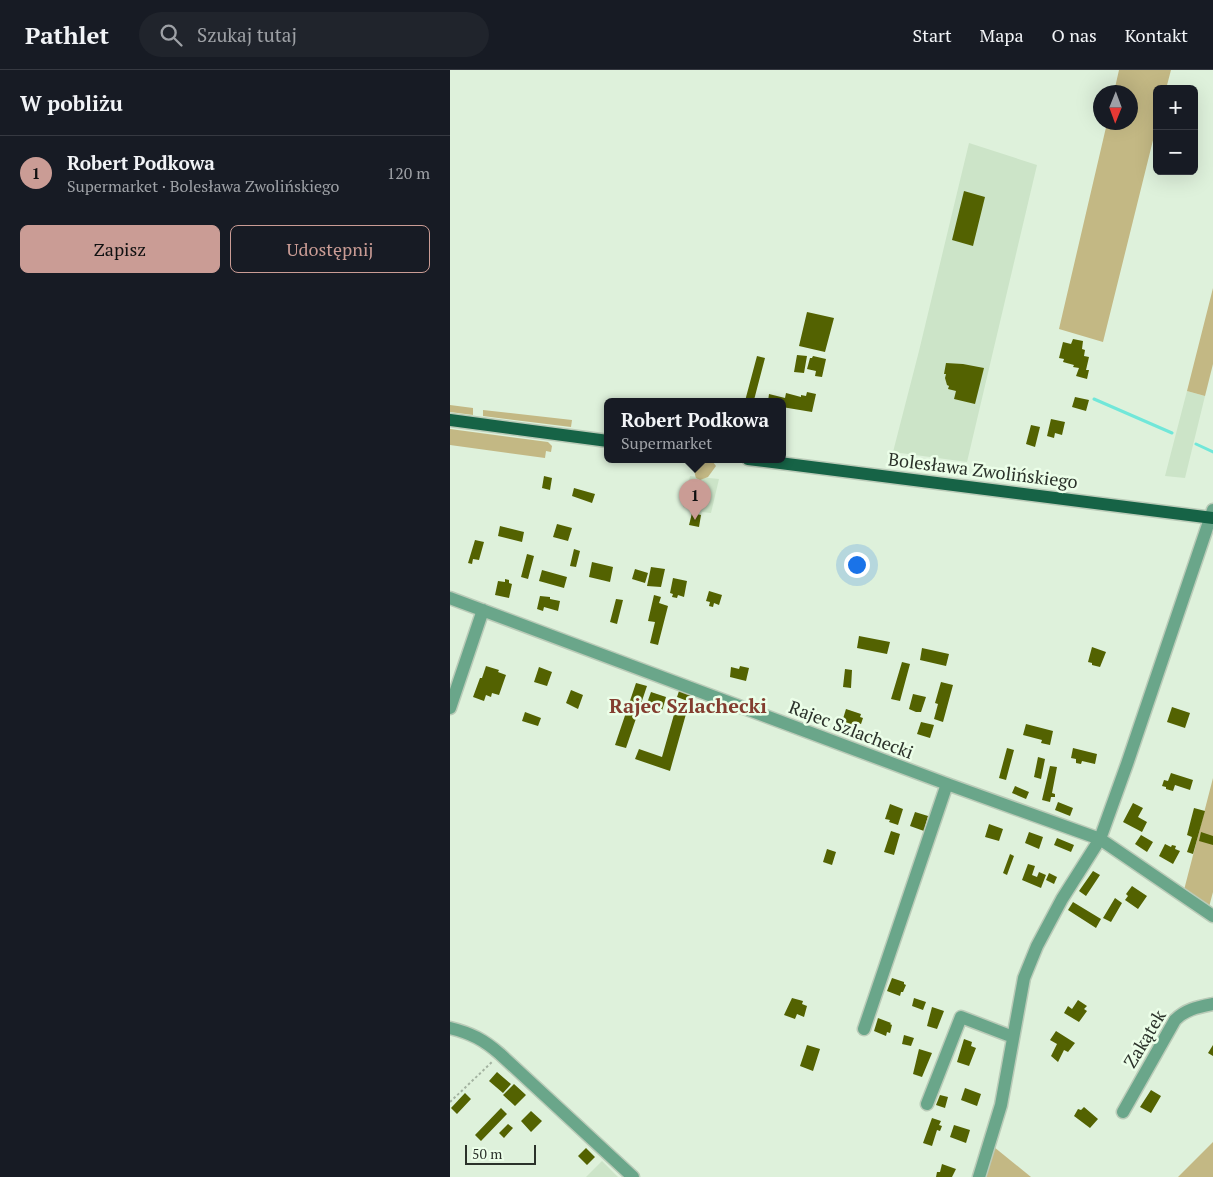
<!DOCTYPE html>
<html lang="pl">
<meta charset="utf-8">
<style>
body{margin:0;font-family:"PT Serif",serif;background:#20242c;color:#f1f3f6}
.controls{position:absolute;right:15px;top:15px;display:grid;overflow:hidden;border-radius:8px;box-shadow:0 5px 20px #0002}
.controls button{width:45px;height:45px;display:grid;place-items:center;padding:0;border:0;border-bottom:1px solid #363941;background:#171b24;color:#f1f3f6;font:25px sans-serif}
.compass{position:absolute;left:643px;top:15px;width:45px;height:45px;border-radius:50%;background:#171b24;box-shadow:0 5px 20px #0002;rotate:181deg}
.scale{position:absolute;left:15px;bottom:12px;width:71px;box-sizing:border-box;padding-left:5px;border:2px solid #2b322a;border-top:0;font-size:14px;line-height:18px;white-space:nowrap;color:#2b322a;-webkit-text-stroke:4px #ebfee8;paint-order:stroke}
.you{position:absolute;left:406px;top:494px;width:18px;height:18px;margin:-12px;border:4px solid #fff;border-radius:50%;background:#1a73e8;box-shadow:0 0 0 8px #1a73e833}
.badge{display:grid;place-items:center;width:32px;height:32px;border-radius:50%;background:#ca9c95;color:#111;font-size:16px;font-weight:700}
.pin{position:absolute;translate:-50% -41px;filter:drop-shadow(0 1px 2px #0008)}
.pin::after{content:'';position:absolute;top:26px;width:18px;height:15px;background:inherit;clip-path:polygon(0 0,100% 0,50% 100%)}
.popup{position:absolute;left:154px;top:328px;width:182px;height:65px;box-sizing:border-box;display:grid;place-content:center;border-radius:8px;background:#171b24;filter:drop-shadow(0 1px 4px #0005);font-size:16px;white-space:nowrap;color:#9ea1a6}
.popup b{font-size:19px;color:#f1f3f6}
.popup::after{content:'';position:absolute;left:50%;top:100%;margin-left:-10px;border:10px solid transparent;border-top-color:#171b24}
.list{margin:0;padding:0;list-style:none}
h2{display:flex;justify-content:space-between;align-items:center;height:65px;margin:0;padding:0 20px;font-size:21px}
h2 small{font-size:16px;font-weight:400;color:#9ea1a6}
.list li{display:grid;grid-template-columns:32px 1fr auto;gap:15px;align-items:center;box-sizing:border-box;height:75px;padding:0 20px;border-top:1px solid #363941}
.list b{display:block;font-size:19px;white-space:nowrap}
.list p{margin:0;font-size:16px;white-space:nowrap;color:#9ea1a6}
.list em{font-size:16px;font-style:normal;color:#9ea1a6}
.actions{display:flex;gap:10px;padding:15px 20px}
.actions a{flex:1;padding:11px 0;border:1px solid #ca9c95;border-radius:8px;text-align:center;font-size:18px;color:#ca9c95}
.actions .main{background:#ca9c95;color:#111}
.icon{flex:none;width:28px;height:28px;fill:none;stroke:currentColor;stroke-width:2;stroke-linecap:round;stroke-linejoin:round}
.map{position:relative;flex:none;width:763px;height:1107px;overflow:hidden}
header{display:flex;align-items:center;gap:30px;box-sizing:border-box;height:70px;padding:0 25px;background:#171b24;border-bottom:1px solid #363941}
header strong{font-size:24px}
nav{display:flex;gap:28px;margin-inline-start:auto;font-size:18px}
.search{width:350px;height:45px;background:#20242c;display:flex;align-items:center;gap:12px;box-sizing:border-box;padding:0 18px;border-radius:28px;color:#9ea1a6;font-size:19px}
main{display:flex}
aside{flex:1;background:#171b24}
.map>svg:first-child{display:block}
</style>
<header>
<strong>Pathlet</strong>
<div class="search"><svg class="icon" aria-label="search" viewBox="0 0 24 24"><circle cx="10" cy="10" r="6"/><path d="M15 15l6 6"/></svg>Szukaj tutaj</div>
<nav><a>Start</a><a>Mapa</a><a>O nas</a><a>Kontakt</a></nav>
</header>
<main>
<aside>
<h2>W pobliżu<small></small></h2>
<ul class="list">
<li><span class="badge">1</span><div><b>Robert Podkowa</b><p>Supermarket · Bolesława Zwolińskiego</p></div><em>120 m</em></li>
</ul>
<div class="actions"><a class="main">Zapisz</a><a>Udostępnij</a></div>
</aside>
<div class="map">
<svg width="763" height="1107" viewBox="0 0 763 1107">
<rect width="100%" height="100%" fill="#def1db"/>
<path fill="#cce4c8" d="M519,73l68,22 -70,297 -74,-10 26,-101z
M737,321l18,5 -20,82 -20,-2z
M240,406l29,3 -8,34 -9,-1 -1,3 -9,-2v-4l-9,-2z
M152,1091l16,16h-32z"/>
<path fill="#c3b884" d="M669,0h52l-5,19h-9v35l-54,218 -44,-13 48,-206 23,-1v-30h-16z
M763,218v76l-8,32 -18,-5z
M0,335l23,3v7l-23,-3z
M33,340l89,10 -1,7 -88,-11z
M0,359l98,13 4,4 -1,6 -5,-1 -1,7 -95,-13z
M249,391l14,1 3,4 -8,11 -8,3 -4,-2c-2,-6 -3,-14 3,-17z
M763,708v114l-4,15 -25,-17z
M763,1072v35h-35z
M544,1077l37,30h-47z"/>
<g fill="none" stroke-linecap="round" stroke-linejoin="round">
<path stroke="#71e7d9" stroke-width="3" d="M644,329l78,34
M746,374l17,8"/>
</g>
<path fill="#536201" d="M514,121l21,6 -12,49 -21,-6z
M357,242l27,6 -9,34 -26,-6z
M623,269l10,2 -1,8 3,1 -1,6 5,1 -3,13h3l-2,9 -11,-3 3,-8 -6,-1 1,-2 -11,-3 1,-3 -5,-1 4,-16 8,2z
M347,285l10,1 -3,17 -10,-1z
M307,286l8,2 -11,42 4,1h-13z
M363,286l13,3 -4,18 -7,-1 1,-5 -9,-2 3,-11h2z
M496,293l17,1 21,4 -9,36 -21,-5 2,-8 -8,-2 1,-3 -2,-1 -2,-7 1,-4h-2z
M357,322l9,2 -4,18 -30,-5v-6h-14l1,-7 16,4 1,-5 15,4v-2l5,1z
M625,327l14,3 -3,11 -14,-4z
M601,349l14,3 -3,13 -7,-2 -1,5 -7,-2z
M581,355l9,2 -5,20 -9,-3z
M94,406l8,2 -2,12 -8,-2z
M124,418l21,6 -3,9 -20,-7z
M242,443l9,2 -2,12 -10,-2z
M107,454l15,4 -4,13 -15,-4z
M50,456l24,6 -2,10 -24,-6z
M25,470l9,2 -5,18 -6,-1 -1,5 -4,-1z
M124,479l6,2 -4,16 -6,-1z
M77,484l7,2 -6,23 -7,-2z
M142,492l21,5 -3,15 -21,-5z
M201,497l14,2 -4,18 -14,-1z
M185,499l13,4 -3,10 -13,-4z
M92,500l25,7 -3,11 -25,-7z
M223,508l14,3 -3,16 -6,-2 -1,3 -5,-1 1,-3 -3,-1z
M55,509l4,1v3l3,1 -3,14 -14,-3 3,-14 7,1z
M259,521l13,4 -3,10 -5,-2 -1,4 -4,-1 1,-4 -4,-1z
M204,525l7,2 -2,6 9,3 -10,39 -8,-2 5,-21 -7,-1z
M90,526l10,1v2l10,2 -2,10 -14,-4 -1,4 -6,-2z
M166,529l7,1 -6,24 -7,-2z
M409,566l31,6 -3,12 -30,-6z
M642,577l14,5 -6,15 -8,-2v-2l-4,-1z
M472,578l27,6 -3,12 -26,-6z
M452,592l8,2 -10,37 -9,-2z
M36,596l13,4 -1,2 8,3 -7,20 -7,-2 -1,4 -5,-2 -2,6 -11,-4 7,-19h2z
M290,596l9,2 -3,13 -16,-4 1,-10 8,2z
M89,597l13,5 -5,14 -13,-4z
M395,599l7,1 -1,18 -8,-1z
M491,612l12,3 -10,37 -9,-3 4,-15 -3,-1z
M186,613l11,3 -21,62 -11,-3z
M121,620l12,5 -5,14 -12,-6z
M229,621l13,4 -2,7 -13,-5z
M201,622l15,5 -4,14 -16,-5z
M463,624l13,3 -5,15h-5l-7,-3z
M722,637l18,6 -5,15 -18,-6z
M396,639l15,5 -1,3 3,1 -2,6 -3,-1 -2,4 -14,-5z
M225,641l11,3 -16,57 -35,-12 4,-10 23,8z
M75,642l16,6 -3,8 -16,-5z
M471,652l13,3 -4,13 -13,-4z
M576,654l27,7 -3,14 -9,-2 1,-3 -19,-5z
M557,678l7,2 -8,30 -7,-2z
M623,678l24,6 -2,10 -13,-3 -1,3 -5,-1v-4l-5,-1z
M588,687l7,2 -4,20 -7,-2z
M600,696l7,1 -5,26 3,1v3h-4l-1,5 -8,-2z
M721,703l22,7 -3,10 -15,-5 -2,6 -7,-2v-2l-4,-1 2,-6 4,1z
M565,716l14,6 -3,7 -14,-6z
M608,732l15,6 -3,8 -15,-6z
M683,733l10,5 -5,9 9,5 -5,10 -19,-10z
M440,734l13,5 -5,16 -9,-3 1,-2 -5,-1z
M744,738l11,3 -12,43 -6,-2 5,-15 -5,-2z
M465,742l13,4 -4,15 -14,-5z
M539,754l14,5 -4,12 -14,-4z
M441,761l9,3 -6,21 -10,-3z
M579,762l14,5 -4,12 -14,-6z
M751,762l12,4v9l-14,-4z
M691,765l12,7 -6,10 -12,-8z
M607,768l17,7 -3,7 -17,-7z
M715,774l6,3 1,-2 4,1 -1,3 5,2 -7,13 -14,-8z
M377,779l9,3 -4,13 -9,-3z
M560,784l4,2 -7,19 -4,-2z
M578,794l7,2 -3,9 5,2 2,-5 7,3 -5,13 -19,-8z
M643,801l7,4 -14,21 -7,-5z
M599,803l8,4 -3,7 -8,-4z
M682,816l15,10 -9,13 -13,-9 3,-4 -2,-2z
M665,828l7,5 -11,19 -8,-4z
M623,832l28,17 -5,9 -28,-18z
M442,908l12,4v2l2,1 -3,7h-2l-1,4 -13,-5z
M342,928l11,3 -1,3 5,2 -3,11 -7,-3 -2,5 -11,-4z
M464,928l12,4 -3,8 -11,-4z
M628,930l9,6 -3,3 3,2 -8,11 -15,-9 4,-7 4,3z
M482,937l12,4 -7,18 -10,-3z
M428,948l13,5 -1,1 2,1 -2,8 -3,-1 -1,4 -12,-5z
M606,961l19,12 -7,9 -4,-2 -6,12 -7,-6 6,-12 -7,-4z
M454,965l10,3 -3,8 -9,-2z
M514,969l8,3 -1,4 5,2 -7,18 -12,-4z
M357,975l13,4 -7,22 -13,-5z
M763,975v11l-5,-3z
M469,979l13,4 -10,24 -9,-3z
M47,1002l14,12 -8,9 -14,-12z
M64,1014l12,11 -11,11 -12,-11z
M515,1018l16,6 -4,12 -16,-6z
M701,1020l10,6 -10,17 -11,-6z
M15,1023l6,6 -14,15 -6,-6z
M490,1025l8,2 -3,11 -9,-3z
M634,1037l14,12 -8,9 -16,-12 4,-7 3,1z
M51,1038l6,6 -26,27 -6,-6z
M81,1041l11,10 -11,11 -10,-11z
M482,1048l9,3 -2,4 3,1 -2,5 -3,-1 -5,16 -9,-3z
M58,1054l5,4 -9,10 -5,-5z
M504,1055l16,5 -4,13 -16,-6z
M136,1078l9,9 -8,8 -9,-9z
M492,1094l14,5 -4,8h-16l1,-5h3z"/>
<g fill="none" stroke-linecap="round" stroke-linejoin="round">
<defs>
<path id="minor" d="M0,528l497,186 153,55 113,77
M0,638l33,-98
M0,958c21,5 34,12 50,26l133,123
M414,959l83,-245
M477,1034l34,-87 52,20
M673,1042l52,-92c11,-11 23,-13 38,-16
M529,1107l22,-72 23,-127 13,-32 25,-47 38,-60 27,-75 86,-254"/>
<path id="major" d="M0,350l158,21
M298,389l465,59"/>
</defs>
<use href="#minor" stroke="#bacbb8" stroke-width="15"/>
<use href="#major" stroke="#bacbb8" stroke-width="15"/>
<path stroke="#a3b2a0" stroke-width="2" stroke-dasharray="2.5 2.5" stroke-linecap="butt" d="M0,1032l42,-40"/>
<use href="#minor" stroke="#6aa68a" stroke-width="12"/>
<use href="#major" stroke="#166346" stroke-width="12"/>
</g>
<g text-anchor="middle" stroke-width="5" stroke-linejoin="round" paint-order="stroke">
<g font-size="18" fill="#2b322a" stroke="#ebfee8">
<text transform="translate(533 401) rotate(7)" y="6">Bolesława Zwolińskiego</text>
<text transform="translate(401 660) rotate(21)" y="6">Rajec Szlachecki</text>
<text transform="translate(695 969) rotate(-59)" y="6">Zakątek</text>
</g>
<g font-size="20" font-weight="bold" fill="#833d2f" stroke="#ebfee8">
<text x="238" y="643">Rajec Szlachecki</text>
</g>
</g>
</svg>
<div class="controls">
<button>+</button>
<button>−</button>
</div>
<svg class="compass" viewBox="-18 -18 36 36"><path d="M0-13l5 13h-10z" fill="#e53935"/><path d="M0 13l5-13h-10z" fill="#9ea1a6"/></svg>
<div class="scale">50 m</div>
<div class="you"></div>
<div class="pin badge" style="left:245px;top:450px">1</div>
<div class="popup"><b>Robert Podkowa</b>Supermarket</div>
</div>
</main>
